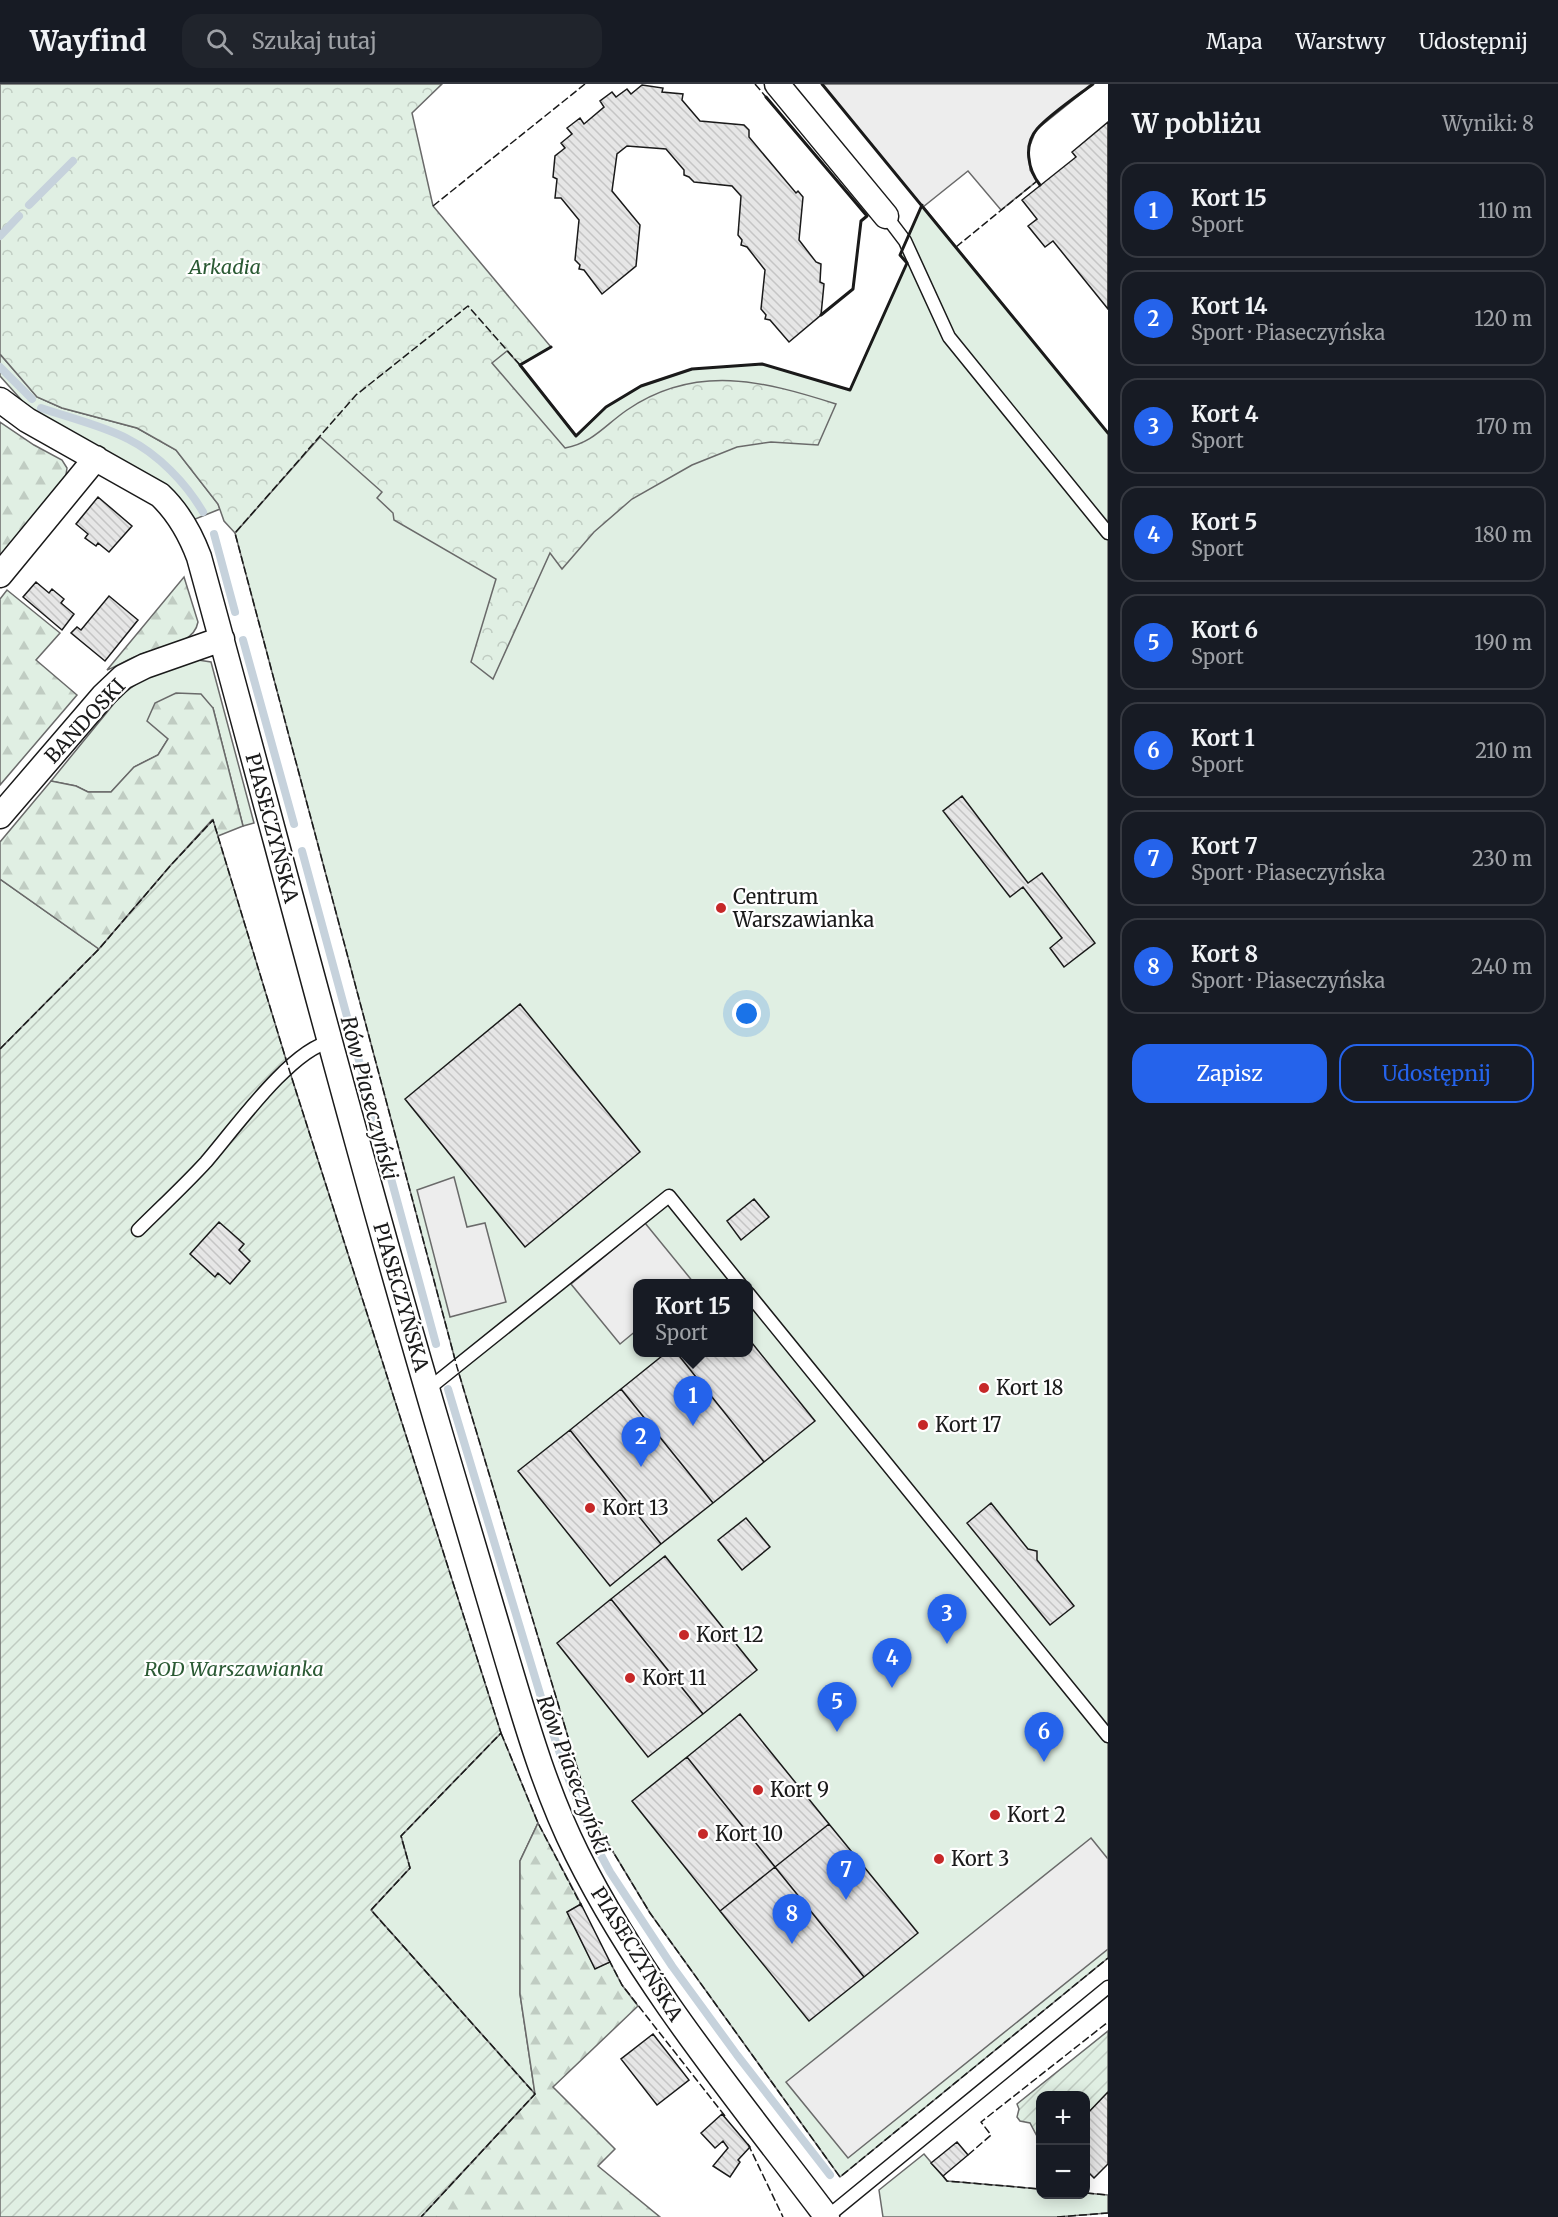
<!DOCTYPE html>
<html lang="pl">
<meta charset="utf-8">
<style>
body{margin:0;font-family:Merriweather,serif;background:#20242c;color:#f1f3f6}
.controls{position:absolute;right:18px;bottom:18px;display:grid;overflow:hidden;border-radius:12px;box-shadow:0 3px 15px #0003}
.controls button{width:54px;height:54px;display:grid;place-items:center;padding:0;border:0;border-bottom:2px solid #363941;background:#171b24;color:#f1f3f6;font:30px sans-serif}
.you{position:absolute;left:747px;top:930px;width:21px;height:21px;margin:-15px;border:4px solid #fff;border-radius:50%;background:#1a73e8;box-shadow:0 0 0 9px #1a73e833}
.badge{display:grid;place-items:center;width:39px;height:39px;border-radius:50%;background:#2563eb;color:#fff;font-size:20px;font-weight:700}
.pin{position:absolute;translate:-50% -50px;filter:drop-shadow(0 2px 3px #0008)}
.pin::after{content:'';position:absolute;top:32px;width:21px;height:18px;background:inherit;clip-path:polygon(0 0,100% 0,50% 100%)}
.popup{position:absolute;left:633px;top:1195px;width:120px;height:78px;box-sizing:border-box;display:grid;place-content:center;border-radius:12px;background:#171b24;filter:drop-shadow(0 2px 4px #0005);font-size:20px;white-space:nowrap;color:#9ea1a6}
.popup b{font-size:22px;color:#f1f3f6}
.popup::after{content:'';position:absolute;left:50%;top:100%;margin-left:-12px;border:12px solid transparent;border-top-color:#171b24}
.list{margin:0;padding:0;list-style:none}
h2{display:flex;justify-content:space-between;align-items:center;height:78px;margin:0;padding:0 24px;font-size:26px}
h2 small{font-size:20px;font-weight:400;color:#9ea1a6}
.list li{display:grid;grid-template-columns:39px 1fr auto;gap:18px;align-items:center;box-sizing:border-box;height:96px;margin:0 12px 12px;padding:0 12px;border:2px solid #363941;border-radius:18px}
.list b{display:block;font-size:22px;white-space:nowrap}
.list p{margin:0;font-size:20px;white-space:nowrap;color:#9ea1a6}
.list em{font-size:20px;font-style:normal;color:#9ea1a6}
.actions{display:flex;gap:12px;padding:18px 24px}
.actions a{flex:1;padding:14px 0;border:2px solid #2563eb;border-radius:18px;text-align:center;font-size:21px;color:#2563eb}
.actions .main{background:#2563eb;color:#fff}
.icon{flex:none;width:33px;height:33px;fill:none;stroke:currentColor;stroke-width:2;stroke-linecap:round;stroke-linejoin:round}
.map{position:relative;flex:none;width:1108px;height:2133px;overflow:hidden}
header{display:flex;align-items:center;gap:36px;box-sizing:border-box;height:84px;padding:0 30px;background:#171b24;border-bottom:2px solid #363941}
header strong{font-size:28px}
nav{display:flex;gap:33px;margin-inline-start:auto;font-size:21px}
.search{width:420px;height:54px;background:#20242c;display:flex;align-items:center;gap:15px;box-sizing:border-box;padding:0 21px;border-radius:18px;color:#9ea1a6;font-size:22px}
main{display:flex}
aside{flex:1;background:#171b24}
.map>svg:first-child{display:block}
</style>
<header>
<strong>Wayfind</strong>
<div class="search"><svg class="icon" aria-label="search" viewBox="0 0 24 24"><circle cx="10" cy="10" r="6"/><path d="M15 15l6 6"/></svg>Szukaj tutaj</div>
<nav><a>Mapa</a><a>Warstwy</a><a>Udostępnij</a></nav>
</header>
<main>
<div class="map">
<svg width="1108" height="2133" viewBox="0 0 1108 2133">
<defs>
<pattern id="forest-firs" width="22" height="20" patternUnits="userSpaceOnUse" patternTransform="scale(1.5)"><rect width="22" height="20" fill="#e0efe3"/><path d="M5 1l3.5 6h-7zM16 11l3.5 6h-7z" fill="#c0ccc2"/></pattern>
<pattern id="park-crowns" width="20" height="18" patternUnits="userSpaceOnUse" patternTransform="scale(1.5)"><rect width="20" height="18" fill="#e0efe3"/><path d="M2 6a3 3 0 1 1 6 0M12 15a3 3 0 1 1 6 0" fill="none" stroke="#c0ccc2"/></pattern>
<pattern id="garden-furrows" width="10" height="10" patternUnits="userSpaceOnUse" patternTransform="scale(1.5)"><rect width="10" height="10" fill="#e0efe3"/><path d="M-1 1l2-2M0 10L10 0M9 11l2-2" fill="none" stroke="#c0ccc2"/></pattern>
<pattern id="building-back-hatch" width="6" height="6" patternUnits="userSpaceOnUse" patternTransform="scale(1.5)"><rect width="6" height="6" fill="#e6e6e6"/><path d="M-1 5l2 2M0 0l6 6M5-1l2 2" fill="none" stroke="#c5c5c5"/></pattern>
</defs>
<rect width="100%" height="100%" fill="#fff"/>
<path fill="#e0efe3" stroke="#6a6a6a" stroke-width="1.5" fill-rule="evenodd" d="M922,121l186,228v1525l-268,219 -190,-264 -58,-96 -135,-450 -222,-834 121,-138 112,-89 52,59 56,70 30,-28 35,-21 51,-17 70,-5 88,26 57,-127 -7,-8zM638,1200h110v68h-110z
M0,270l37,43 25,11 75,20 39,22 42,54 2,5 -27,11 -150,-103 -18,-13 -25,-28z
M198,576l13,2 43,161 -11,3 -30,-118 -45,31 -10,16 -24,12 -23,25h-23l-12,-6 -25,-5 70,-86 24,-17z
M0,795l99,70 -99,100z
M501,1649l37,90 -18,38v133l15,100 -164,-184 39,-42 -9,-32z
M924,2070l23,27 93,8v5l46,-1 22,2v18l-51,4h-174l-4,-27z"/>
<path fill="url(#forest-firs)" stroke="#6a6a6a" stroke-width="1.5" d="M0,338l34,23 28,15 5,8 -2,13 -65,82z
M184,493l14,45c-4,23 -37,25 -56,32 -12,4 -23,11 -35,16z
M7,506l53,43 -24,27 41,35 -77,90v-186z
M176,609l25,1 12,14 30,118 -25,10 -6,-16 -41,45 -72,84 -99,-70v-37l51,-61 25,5 12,6h23l23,-25 24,-12 10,-16 -21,-18 8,-18z
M538,1739l43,81 -14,8 28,56 15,-6 12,23 16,21 -85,81 62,62 -17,17 62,51h-239l114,-123 -15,-100v-133z"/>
<path fill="url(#park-crowns)" stroke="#6a6a6a" stroke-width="1.5" d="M0,0h442l-30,29 21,93 118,141 -31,18 -13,-14 -15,12 73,85c28,-5 40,-23 62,-38 69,-47 137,-29 209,-6l-18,41 -47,-3 -34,5 -45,18 -60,34 -38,33 -32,37 -12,-16 -57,126 -22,-17 25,-83 -102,-59 -1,-7 -16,-15 5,-6 -62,-55 -85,96 -11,-12 -6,-17 -42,-54 -39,-22 -75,-20 -25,-11 -37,-43z"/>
<path fill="url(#garden-furrows)" stroke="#6a6a6a" stroke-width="1.5" d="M213,736l75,246 213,667 -100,103 9,32 -39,42 164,184 -114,123h-421v-1168l99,-100 72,-84z
M1108,1947v61l-22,23v-19h-46v46l-10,-19 -10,-2 -3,-4 2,-8 -2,-5z"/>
<path fill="#ededed" stroke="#6a6a6a" stroke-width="1.5" d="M822,0h271l-57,46 -7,18 1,22 7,11 -36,29 -33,-39 -45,36z
M454,1093l13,50 18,-4 21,79 -56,15 -33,-127z
M645,1139l49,60 -56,1 -1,46 -17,14 -49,-60z
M1091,1754l17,21v90l-260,209 -62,-76z"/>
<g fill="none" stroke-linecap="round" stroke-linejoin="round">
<path stroke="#c6d2dc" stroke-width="8" d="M29,121l44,-44
M0,152l19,-20
M0,283l32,32
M41,324c26,9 63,18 87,31 30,15 58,44 75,73
M214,450l21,78
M243,556l51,184
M302,767l134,493
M448,1305l96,318 25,73 27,66 14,26 62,94 65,89 93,120"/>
</g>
<path fill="url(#building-back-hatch)" stroke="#1a1a1a" stroke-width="1.5" d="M642,1l21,3 -1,4 21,2 -1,6 18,21 44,4 5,5v7l47,56 2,-2 5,6 -4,43 17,22 5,2 -1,18 4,2 -3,31 -32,27 -19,-22 -5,-1 1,-4 -5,-6 4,-39 -18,-23 -6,-2 1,-5 -4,-5 3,-39 -9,-10 -38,-4 -5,-5 -5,-2v-5l-18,-21 -39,-3 -10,8 -5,37 28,34 -4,41 -34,28 -18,-24 -5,-1 1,-4 -5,-5 4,-40 -18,-22h-6l2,-19 -4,-2 2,-21 10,-8 -4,-5 11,-9 -5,-6 13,-10 4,6 20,-17 -4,-6 12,-9 4,5 11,-8 4,5z
M1108,38v187l-55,-68 -8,6 -17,-21 9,-7 -15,-19 54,-43 -4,-5z
M98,413l34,29 -23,26 -11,-9 -2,3 -11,-8 3,-4 -12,-10z
M36,498l13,11 3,-4 12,10 -3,4 13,11 -12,16 -39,-33z
M109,512l29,24 -33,41 -34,-28 6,-6 4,3z
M962,712l66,87 14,-10 53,70 -31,24 -14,-19 12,-10 -39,-51 -13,10 -67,-86z
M520,920l120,148 -115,95 -120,-148z
M754,1115l15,18 -28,23 -14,-19z
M219,1138l25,22 -5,6 11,11 -20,23 -12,-11 -3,4 -25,-23z
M748,1254l67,83 -51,41 -88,-110h72z
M667,1268h9l88,110 -51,41 -92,-114z
M621,1305l92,114 -52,41 -91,-114z
M570,1346l91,114 -51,42 -92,-115z
M991,1419l37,46 9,2v9l37,46 -24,19 -83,-102z
M746,1434l24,29 -28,23 -24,-30z
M665,1472l92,114 -54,44 -92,-115z
M611,1515l92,115 -55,43 -91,-114z
M740,1630l89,110 -54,43 -88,-110z
M687,1673l88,110 -55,44 -88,-110z
M829,1740l89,109 -54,44 -89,-110z
M775,1783l89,110 -55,44 -89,-110z
M581,1820l29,58 -15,7 -28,-57z
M653,1950l36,46 -32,25 -36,-46z
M1108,2008v72l-14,14 -8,-8v-55z
M722,2030l28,33 -12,13 2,2 -10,15 -17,-11 15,-18 -5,-7 -8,7 -14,-15z
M957,2058l11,13 -25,21 -12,-13z"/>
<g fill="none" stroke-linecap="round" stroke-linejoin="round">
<defs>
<path id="lane" d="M886,132l19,25 44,96 159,196
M138,1146c22,-22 46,-44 68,-68 27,-31 85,-113 124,-120
M748,1209l360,443
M427,1306l242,-194 71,88
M827,2133l281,-230"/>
<path id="street" d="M777,0l109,132
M0,316l27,20 133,75c19,18 30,38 39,62 81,295 157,592 244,886 21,72 42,144 64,216 20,67 39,133 70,195 66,132 162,246 250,363
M0,491l96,-117
M0,732l103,-120 20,-19 22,-11 77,-27"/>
</defs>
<use href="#lane" stroke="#1a1a1a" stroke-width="15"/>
<use href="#street" stroke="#1a1a1a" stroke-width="27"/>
<use href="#lane" stroke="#fff" stroke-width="12"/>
<use href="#street" stroke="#fff" stroke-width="24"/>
<path stroke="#1a1a1a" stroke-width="1.5" stroke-dasharray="8 3" stroke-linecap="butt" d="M755,0l112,132 -6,5 -8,68 -32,26
M433,122l152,-122
M956,163l81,-66
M520,281l-52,-59 -112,89 -121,138 222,834 135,450 58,96 190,264 268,-219
M0,965l99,-100 72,-84 42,-45 75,246 213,667 -100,103 9,32 -39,42 164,184 -114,123
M501,1649l37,90 44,84
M609,1876l13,25 103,131
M748,2060l35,73
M968,2071l23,-20 -10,-13 127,-100
M943,2092l4,5 93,8
M1086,2109l22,2
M1057,2133l51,-4"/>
<path stroke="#1a1a1a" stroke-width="3" d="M822,0l286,349
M766,13l101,119 -6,5 -8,68 -32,26
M1040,101c-12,-15 -17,-40 -3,-56 12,-14 40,-33 56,-45
M551,263l-31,18 56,71 30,-29 35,-21 51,-17 70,-5 88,26 57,-127 -7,-8 22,-50"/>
</g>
<g fill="#c62828" stroke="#fff" stroke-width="2">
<circle cx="721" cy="824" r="6"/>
<circle cx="984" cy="1304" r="6"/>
<circle cx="923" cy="1341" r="6"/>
<circle cx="590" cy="1424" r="6"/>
<circle cx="684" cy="1551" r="6"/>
<circle cx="630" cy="1594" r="6"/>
<circle cx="758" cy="1706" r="6"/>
<circle cx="995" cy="1731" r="6"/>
<circle cx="703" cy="1750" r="6"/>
<circle cx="939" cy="1775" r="6"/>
</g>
<g text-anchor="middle" stroke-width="4.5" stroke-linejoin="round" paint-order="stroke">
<g font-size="20" font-style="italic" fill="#2b5a34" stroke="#fff">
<text x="225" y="190">Arkadia</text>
<text x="234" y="1592">ROD Warszawianka</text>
</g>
<g font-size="20" fill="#1a1a1a" stroke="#fff">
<text transform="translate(85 637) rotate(-47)" y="7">BANDOSKI</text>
<text transform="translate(272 744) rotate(75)" y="7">PIASECZYŃSKA</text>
<text transform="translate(401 1213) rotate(74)" y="7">PIASECZYŃSKA</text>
<text transform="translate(637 1870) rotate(58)" y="7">PIASECZYŃSKA</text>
</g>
<g font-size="20" fill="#1a1a1a" stroke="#fff" text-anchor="start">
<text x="733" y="820">Centrum<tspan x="733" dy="23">Warszawianka</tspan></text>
<text x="996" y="1311">Kort 18</text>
<text x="935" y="1348">Kort 17</text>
<text x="602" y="1431">Kort 13</text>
<text x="696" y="1558">Kort 12</text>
<text x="642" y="1601">Kort 11</text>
<text x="770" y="1713">Kort 9</text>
<text x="1007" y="1738">Kort 2</text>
<text x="715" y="1757">Kort 10</text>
<text x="951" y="1782">Kort 3</text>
</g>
<g font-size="21" font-style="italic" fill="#1a1a1a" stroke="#fff">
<text transform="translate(369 1014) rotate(75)" y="7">Rów Piaseczyński</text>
<text transform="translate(573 1691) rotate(69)" y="7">Rów Piaseczyński</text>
</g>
</g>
</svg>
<div class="controls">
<button>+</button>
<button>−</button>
</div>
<div class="you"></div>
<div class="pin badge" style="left:693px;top:1342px">1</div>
<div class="popup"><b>Kort 15</b>Sport</div>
<div class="pin badge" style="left:641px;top:1383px">2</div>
<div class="pin badge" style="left:947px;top:1560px">3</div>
<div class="pin badge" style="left:892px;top:1604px">4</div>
<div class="pin badge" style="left:837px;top:1648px">5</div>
<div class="pin badge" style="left:1044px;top:1678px">6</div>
<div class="pin badge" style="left:846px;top:1816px">7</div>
<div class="pin badge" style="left:792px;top:1860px">8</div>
</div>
<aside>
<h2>W pobliżu<small>Wyniki: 8</small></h2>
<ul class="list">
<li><span class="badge">1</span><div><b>Kort 15</b><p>Sport</p></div><em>110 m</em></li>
<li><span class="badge">2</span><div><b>Kort 14</b><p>Sport · Piaseczyńska</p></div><em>120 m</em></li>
<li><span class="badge">3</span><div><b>Kort 4</b><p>Sport</p></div><em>170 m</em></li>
<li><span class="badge">4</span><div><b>Kort 5</b><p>Sport</p></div><em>180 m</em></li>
<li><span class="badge">5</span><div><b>Kort 6</b><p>Sport</p></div><em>190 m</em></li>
<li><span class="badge">6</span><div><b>Kort 1</b><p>Sport</p></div><em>210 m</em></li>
<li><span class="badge">7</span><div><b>Kort 7</b><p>Sport · Piaseczyńska</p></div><em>230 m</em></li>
<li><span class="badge">8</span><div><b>Kort 8</b><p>Sport · Piaseczyńska</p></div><em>240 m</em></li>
</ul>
<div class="actions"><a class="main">Zapisz</a><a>Udostępnij</a></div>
</aside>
</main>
